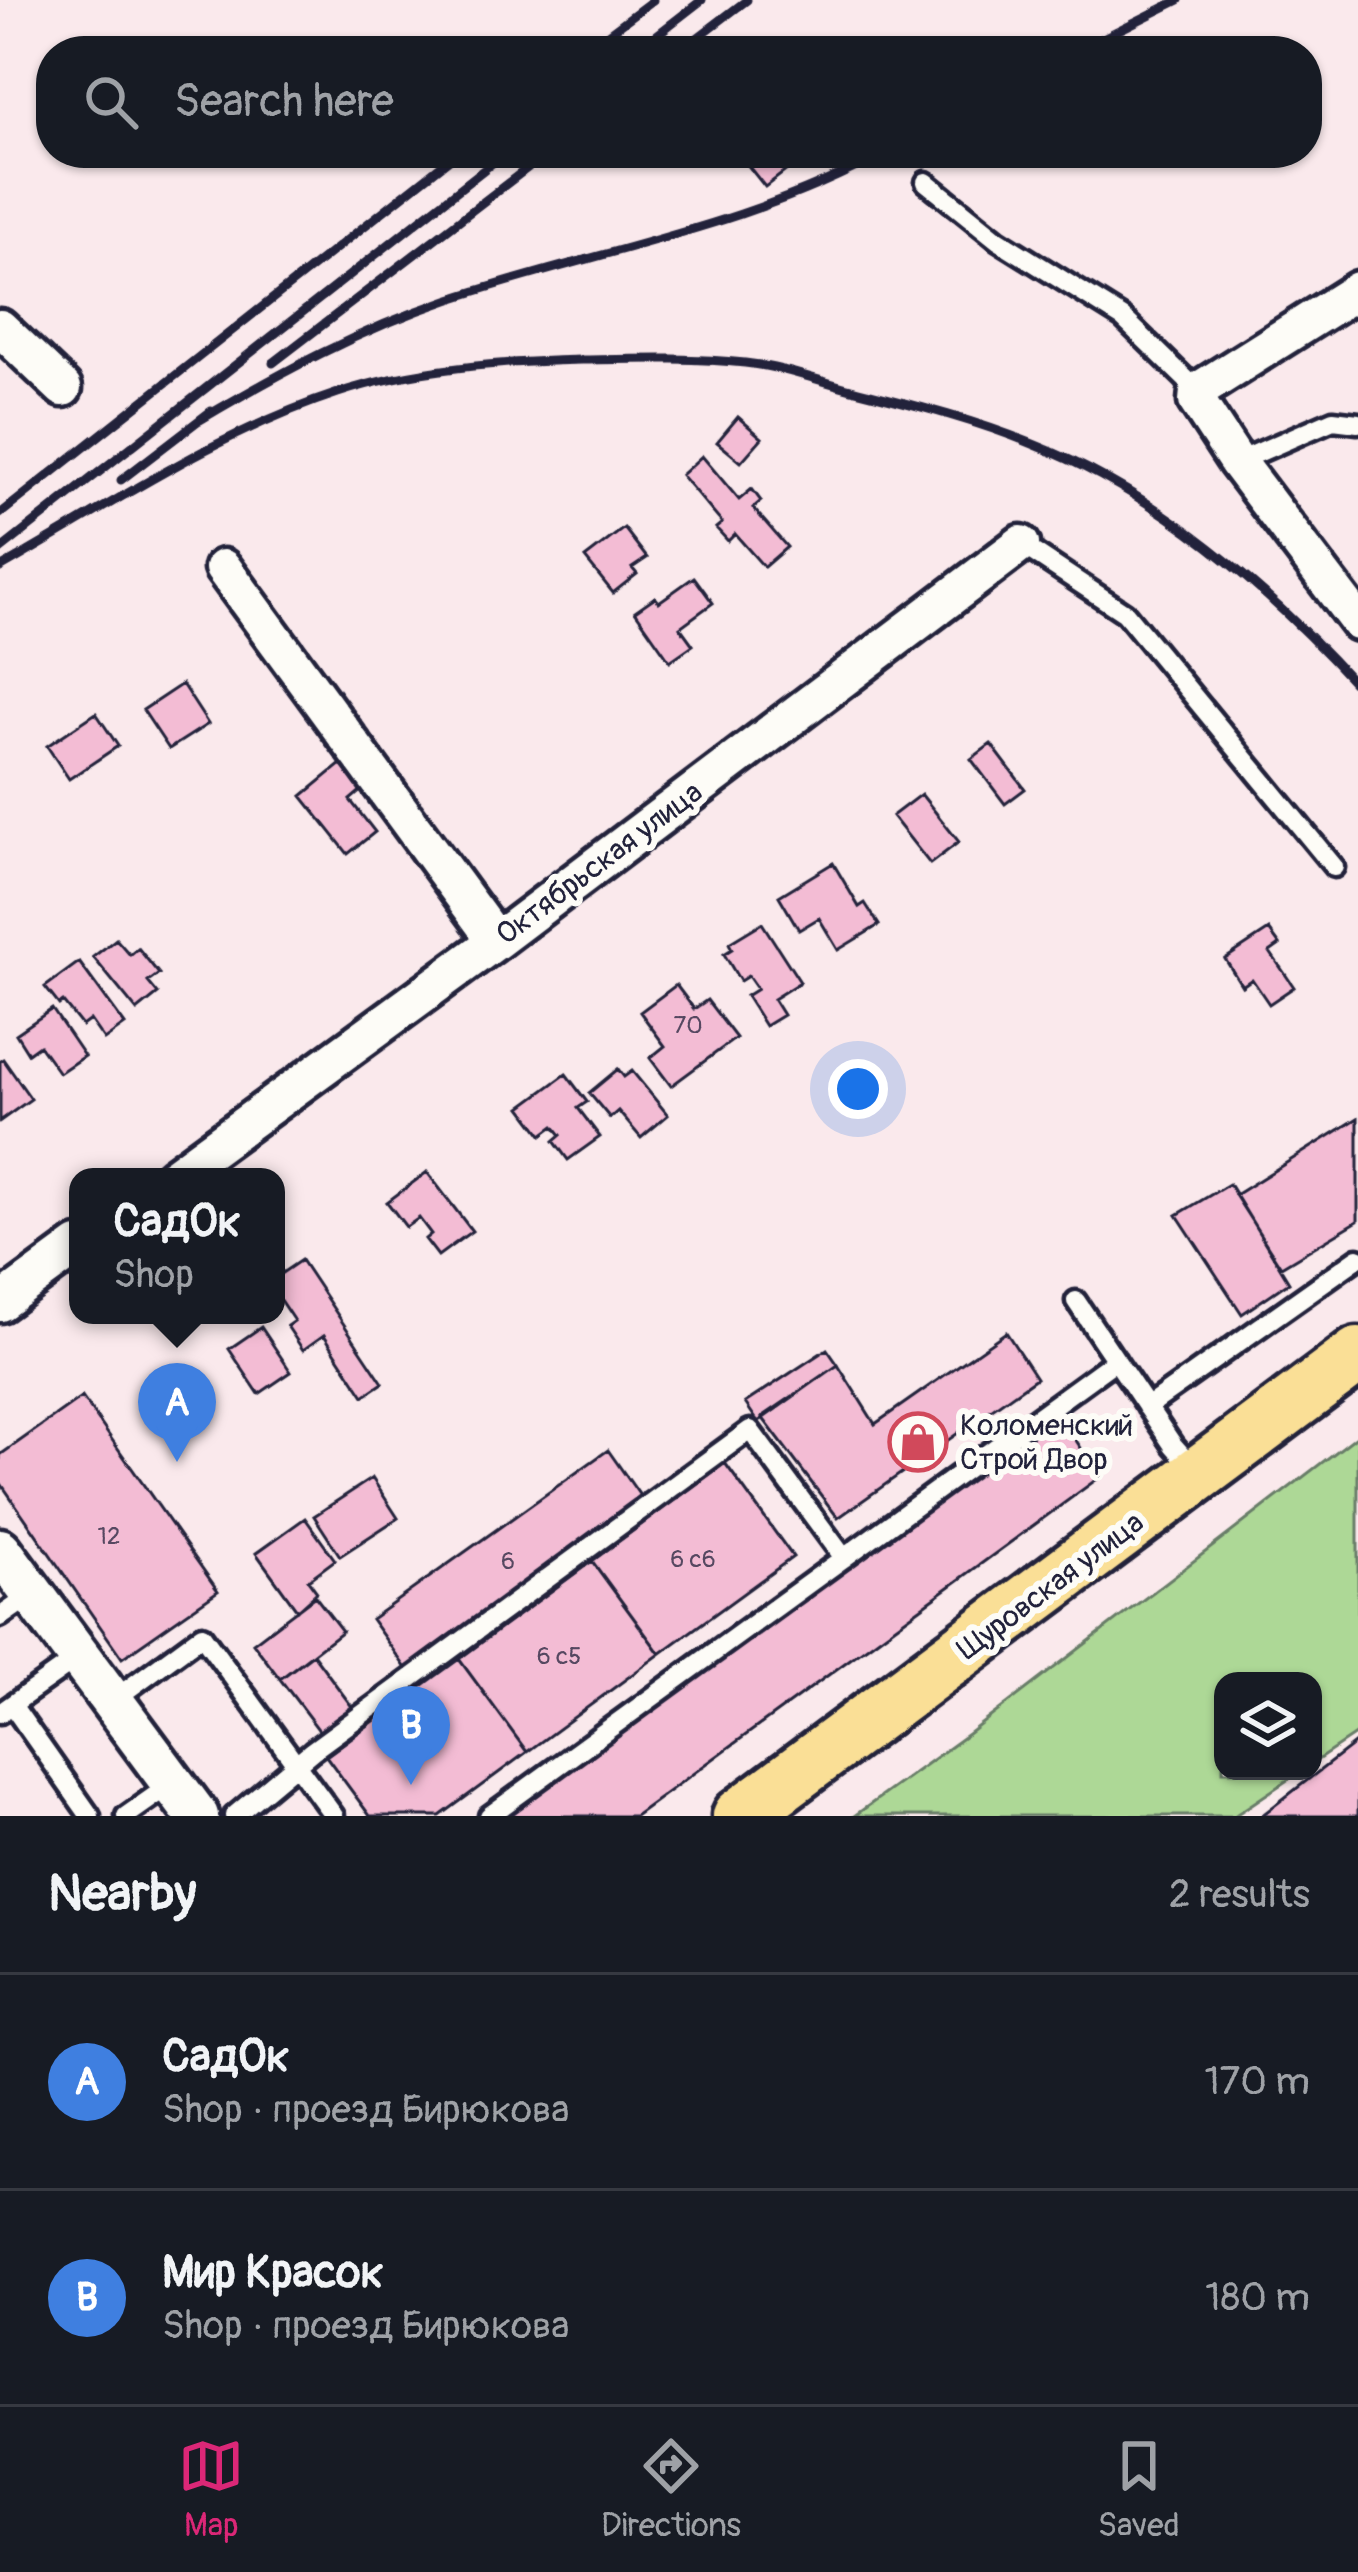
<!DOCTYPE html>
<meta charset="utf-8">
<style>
body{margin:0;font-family:Pangolin,sans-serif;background:#242831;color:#f1f3f6}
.controls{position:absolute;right:36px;bottom:36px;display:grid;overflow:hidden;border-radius:24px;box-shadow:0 3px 9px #0004}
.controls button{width:108px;height:108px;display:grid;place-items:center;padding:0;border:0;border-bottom:3px solid #363941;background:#171b24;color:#f1f3f6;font:60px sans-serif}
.you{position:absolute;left:858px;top:1089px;width:42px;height:42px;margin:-30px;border:9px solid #fff;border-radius:50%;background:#1a73e8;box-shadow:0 0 0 18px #1a73e833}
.badge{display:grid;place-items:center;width:78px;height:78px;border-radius:50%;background:#db2777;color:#fff;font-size:39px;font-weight:700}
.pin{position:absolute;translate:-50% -99px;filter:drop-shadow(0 3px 6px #0008)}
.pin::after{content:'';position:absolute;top:63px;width:42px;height:36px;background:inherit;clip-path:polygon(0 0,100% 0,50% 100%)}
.popup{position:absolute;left:69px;top:1168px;width:216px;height:156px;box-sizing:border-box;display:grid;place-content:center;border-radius:24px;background:#171b24;filter:drop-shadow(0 3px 9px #0005);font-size:39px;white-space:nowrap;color:#9ea1a6}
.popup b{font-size:45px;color:#f1f3f6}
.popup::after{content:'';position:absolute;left:50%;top:100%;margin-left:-24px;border:24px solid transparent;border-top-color:#171b24}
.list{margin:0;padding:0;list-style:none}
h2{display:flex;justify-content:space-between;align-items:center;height:156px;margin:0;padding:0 48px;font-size:51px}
h2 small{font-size:39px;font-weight:400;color:#9ea1a6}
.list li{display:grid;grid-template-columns:78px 1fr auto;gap:36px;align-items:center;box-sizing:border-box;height:216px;padding:0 48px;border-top:3px solid #363941}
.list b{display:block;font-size:45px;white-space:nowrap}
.list p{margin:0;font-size:39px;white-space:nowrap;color:#9ea1a6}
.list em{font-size:39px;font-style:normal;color:#9ea1a6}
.icon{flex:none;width:66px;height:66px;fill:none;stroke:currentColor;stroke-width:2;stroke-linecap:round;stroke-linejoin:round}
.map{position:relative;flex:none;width:1358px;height:1816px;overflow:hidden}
.search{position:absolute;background:#171b24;box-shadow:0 3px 9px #0004;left:36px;right:36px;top:36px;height:132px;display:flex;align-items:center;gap:30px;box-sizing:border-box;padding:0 42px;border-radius:48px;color:#9ea1a6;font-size:45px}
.sheet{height:588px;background:#171b24}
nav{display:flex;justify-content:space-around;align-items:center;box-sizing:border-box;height:168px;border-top:3px solid #363941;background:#171b24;font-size:33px;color:#9ea1a6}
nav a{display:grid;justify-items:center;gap:6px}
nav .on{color:#db2777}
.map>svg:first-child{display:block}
</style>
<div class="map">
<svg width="1358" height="1816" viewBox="0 0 1358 1816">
<rect width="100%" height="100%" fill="#fae9ec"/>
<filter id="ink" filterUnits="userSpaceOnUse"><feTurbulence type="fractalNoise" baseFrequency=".00833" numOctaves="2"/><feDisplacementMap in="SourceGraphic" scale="24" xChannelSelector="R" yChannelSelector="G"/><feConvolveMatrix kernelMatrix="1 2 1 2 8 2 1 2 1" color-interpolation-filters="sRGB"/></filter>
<g filter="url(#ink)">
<path fill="#add896" stroke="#687d68" stroke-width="3" d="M1358,1435v298l-45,30v-82h-90v90h78l-67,45h-380l114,-82z"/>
<path fill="#f3bcd4" stroke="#22223b" stroke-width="3" d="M738,153h71l-44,34z
M738,417l24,21 -21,24 -24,-20z
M702,456l37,44 13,-11 9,12 -8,7 34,39 -23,20 -29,-33 -7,7 -12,-13 6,-5 -41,-48z
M624,528l23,30 -15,10 5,6 -24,19 -28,-35z
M694,577l19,26 -33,24 13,18 -23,16 -35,-50 20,-14 4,5z
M182,684l26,40 -39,25 -26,-39z
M96,713l22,33 -49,33 -22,-33z
M991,744l34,45 -20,15 -34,-45z
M342,763l21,26 -13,11 25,32 -27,22 -46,-58z
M921,794l38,48 -29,22 -38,-48z
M833,863l26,44 6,-4 14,22 -41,25 -19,-32 -20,12 -20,-34z
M762,923l38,59 -27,17 10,16 -18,11 -19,-30 11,-7 -9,-13 -8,5 -16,-27 8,-5 -3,-6z
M1269,930l11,15 -10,7 24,35 -25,17 -17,-25 -10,7 -17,-27z
M116,939l14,16 8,-7 21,26 -11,8 10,12 -21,17 -44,-54z
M79,962l46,63 -21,15 -14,-20 -8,6 -19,-24 -4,3 -14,-18z
M676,985l18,24 13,-9 29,38 -65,48 -21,-28 15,-12 -25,-34z
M52,1009l32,47 -25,17 -20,-28 -11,8 -12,-19z
M3,1059l28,40 -31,22v-60z
M618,1069l6,8 8,-6 36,44 -27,23 -23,-27 -8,7 -21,-25z
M566,1074l21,28 -9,6 22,29 -32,23 -14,-19 7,-6 -7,-9 -12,9 -21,-28z
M1358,1118v103l-77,46 -46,-72z
M427,1172l45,59 -34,25 -13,-17 6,-5 -12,-16 -13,9 -19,-25z
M1229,1184l60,98 -47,32 -65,-99z
M301,1260l82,123 -19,13 -40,-61 -21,15 -16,-24 7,-5 -18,-27v-17z
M261,1327l30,45 -32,22 -30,-45z
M1006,1332l30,46 -198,140 -76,-101 76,-52 37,59z
M827,1349l11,16 -80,57 -13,-19z
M82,1397l136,194 -96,67 -122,-176v-27z
M1058,1413l42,64 -465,339h-135z
M608,1450l37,53 -237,168 -37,-52z
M725,1463l68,94 -133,97 -68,-93z
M372,1478l26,40 -58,38 -26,-40z
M305,1518l30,42 -27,20 9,12 -20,18 -41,-57z
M592,1561l68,93 -133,98 -68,-93z
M315,1596l27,35 -62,48 -27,-36z
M313,1654l40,54 -33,24 -40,-53z
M459,1659l68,93 -87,64h-70l-44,-60z
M1358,1741v75h-97z"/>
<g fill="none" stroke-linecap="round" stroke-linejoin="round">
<defs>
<path id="service" d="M926,182l72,58 125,78 75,73
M1237,462l96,-42 25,3
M1021,544l104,69 209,254
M1076,1301l97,144 23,26
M1147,1407l211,-149
M0,1617l33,-23
M112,1701l90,-66 132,181
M12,1705l78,111
M0,1713l79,-56
M126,1816l47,-33
M234,1816l78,-65 438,-321 94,128
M489,1816l627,-456"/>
<path id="minor" d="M1358,290l-160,101 -1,10 40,61 121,160
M0,328l63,60
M223,568l273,373
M173,1177l323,-236 525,-397
M0,1303l78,-57"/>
<path id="tertiary" d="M0,1550l197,266"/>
<path id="primary" d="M740,1816l618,-461"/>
</defs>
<use href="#service" stroke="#22223b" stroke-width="27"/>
<use href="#minor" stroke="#22223b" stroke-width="45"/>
<use href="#tertiary" stroke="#22223b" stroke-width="51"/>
<use href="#primary" stroke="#22223b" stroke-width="63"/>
<use href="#service" stroke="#fdfcf7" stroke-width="18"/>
<use href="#minor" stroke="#fdfcf7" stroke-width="36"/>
<use href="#tertiary" stroke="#fdfcf7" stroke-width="42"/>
<use href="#primary" stroke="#fadf96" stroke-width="54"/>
<path stroke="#22223b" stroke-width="9" d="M585,51l68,-51
M636,51l66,-51
M680,51l67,-51
M1077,51l102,-51
M273,363l274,-210
M200,420c80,-47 159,-90 248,-120 144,-48 301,-73 435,-147
M121,480l90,-69
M0,514l457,-361
M0,550l505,-397
M0,568c111,-63 216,-135 338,-175 76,-25 164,-31 243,-33 55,-1 110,-3 164,3 38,4 77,19 114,28 60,15 118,30 174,53 127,50 235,144 325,243"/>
</g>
</g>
<defs>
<symbol id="shop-ring" viewBox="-11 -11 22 22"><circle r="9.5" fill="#fdfcf7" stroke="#d1495b" stroke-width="1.5"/><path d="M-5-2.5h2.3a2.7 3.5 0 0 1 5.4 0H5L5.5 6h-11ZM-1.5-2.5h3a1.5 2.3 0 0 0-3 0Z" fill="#d1495b"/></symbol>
</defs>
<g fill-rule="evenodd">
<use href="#shop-ring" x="885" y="1409" width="66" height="66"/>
</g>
<g text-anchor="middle" stroke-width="12" stroke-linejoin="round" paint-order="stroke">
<g font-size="24" fill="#564861">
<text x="688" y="1033">70</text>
<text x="109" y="1544">12</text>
<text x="693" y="1567">6 с6</text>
<text x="508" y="1569">6</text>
<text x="559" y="1664">6 с5</text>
</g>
<g font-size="30" fill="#22223b" stroke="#fdfcf7">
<text transform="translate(599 863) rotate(-37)" y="10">Октябрьская улица</text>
<text transform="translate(1050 1586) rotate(-37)" y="10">Щуровская улица</text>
</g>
<g font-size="30" fill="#22223b" stroke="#fdfcf7" text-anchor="start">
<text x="960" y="1435">Коломенский<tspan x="960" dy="34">Строй Двор</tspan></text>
</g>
</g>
</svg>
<div class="controls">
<button><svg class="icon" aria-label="layers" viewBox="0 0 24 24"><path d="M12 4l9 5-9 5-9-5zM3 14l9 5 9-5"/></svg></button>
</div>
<div class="you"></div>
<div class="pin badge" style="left:177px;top:1462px;background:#3f7fe0">A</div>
<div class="popup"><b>СадОк</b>Shop</div>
<div class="pin badge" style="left:411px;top:1785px;background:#3f7fe0">B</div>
<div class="search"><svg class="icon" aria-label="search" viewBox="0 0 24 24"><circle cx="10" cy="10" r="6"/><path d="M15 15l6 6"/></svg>Search here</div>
</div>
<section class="sheet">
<h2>Nearby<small>2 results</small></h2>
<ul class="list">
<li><span class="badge" style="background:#3f7fe0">A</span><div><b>СадОк</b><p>Shop · проезд Бирюкова</p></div><em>170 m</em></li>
<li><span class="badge" style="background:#3f7fe0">B</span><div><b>Мир Красок</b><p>Shop · проезд Бирюкова</p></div><em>180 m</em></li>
</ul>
</section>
<nav>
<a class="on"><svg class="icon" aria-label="map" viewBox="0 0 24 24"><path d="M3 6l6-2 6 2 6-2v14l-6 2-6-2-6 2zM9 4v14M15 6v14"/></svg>Map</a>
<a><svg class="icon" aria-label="directions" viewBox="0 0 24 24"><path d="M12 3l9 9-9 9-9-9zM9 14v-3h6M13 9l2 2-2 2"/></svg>Directions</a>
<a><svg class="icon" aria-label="saved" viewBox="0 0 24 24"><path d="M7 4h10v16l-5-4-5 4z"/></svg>Saved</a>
</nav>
